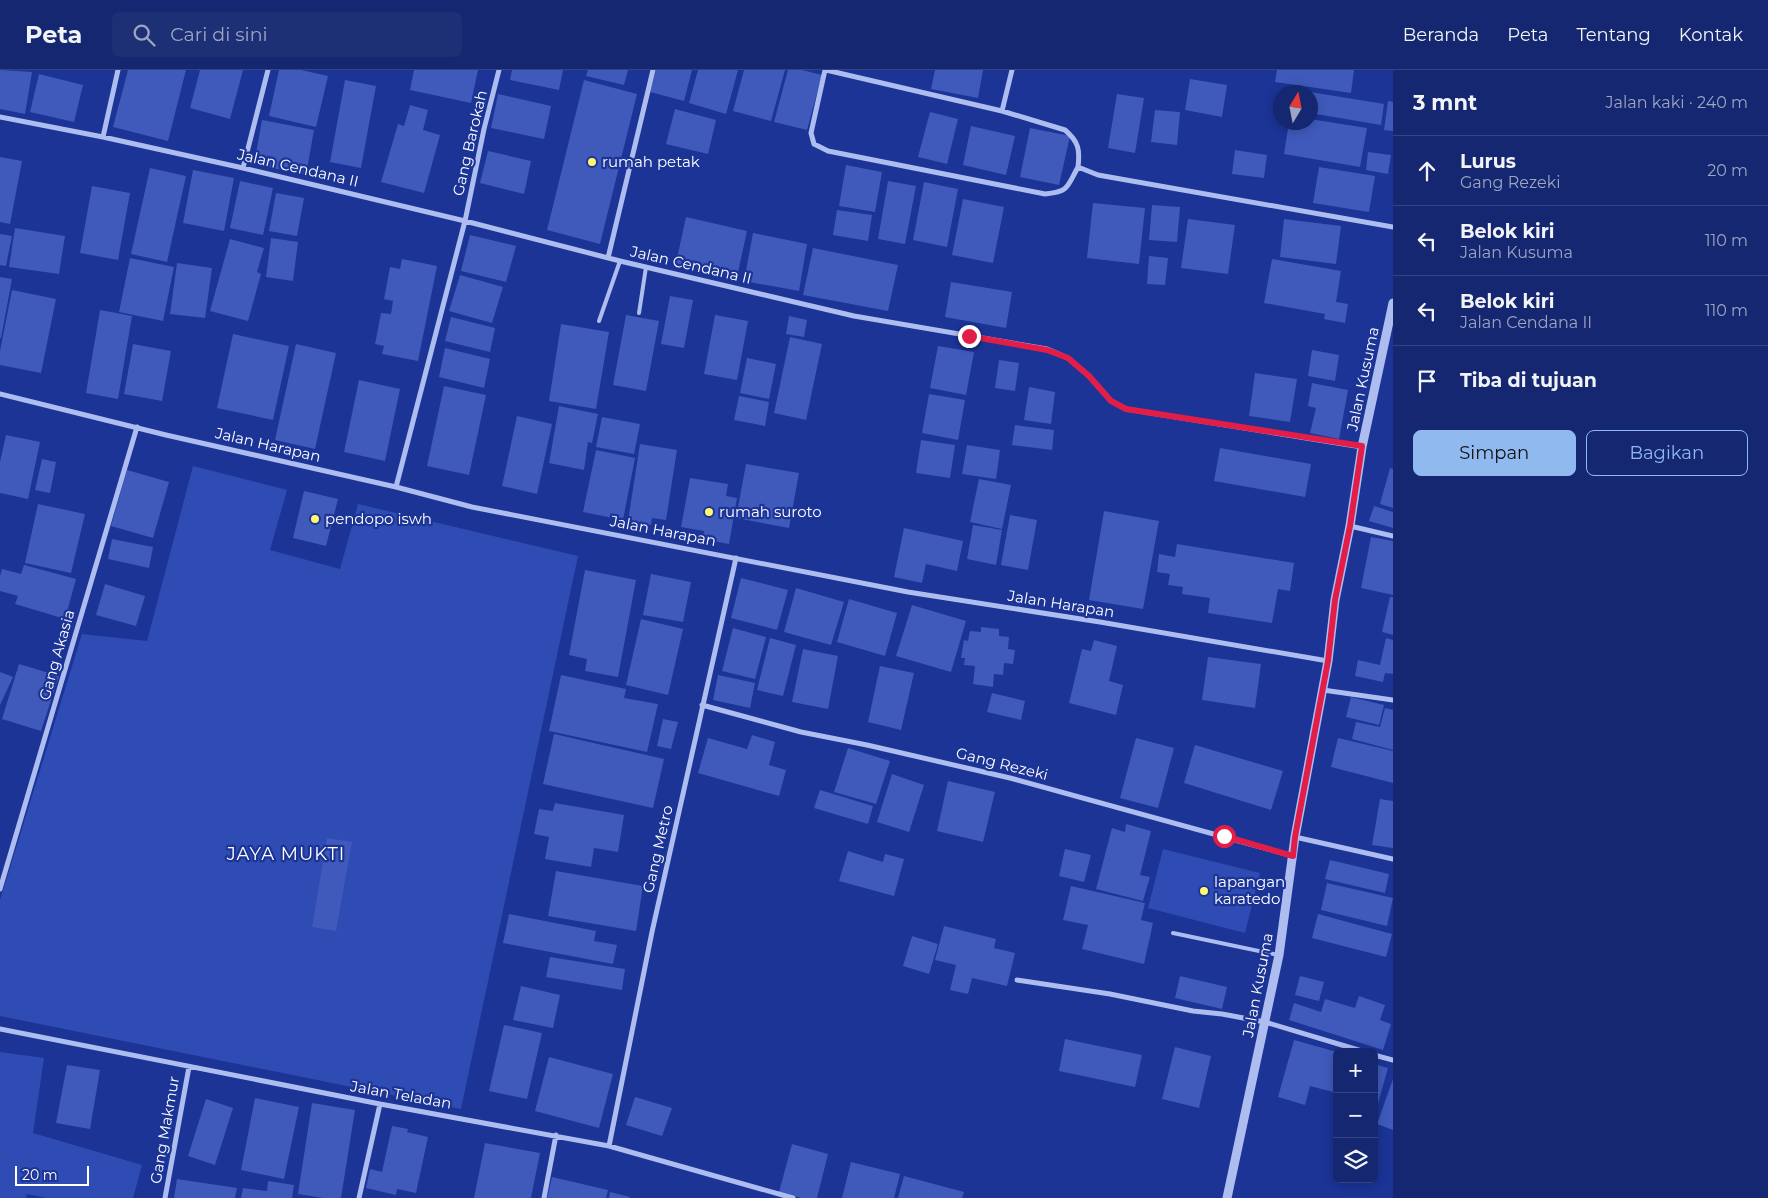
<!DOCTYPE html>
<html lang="id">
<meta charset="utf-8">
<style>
body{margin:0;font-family:Montserrat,sans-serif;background:#1d2f75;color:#f1f3f6}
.controls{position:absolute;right:15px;bottom:15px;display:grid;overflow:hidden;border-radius:8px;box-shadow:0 2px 12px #0003}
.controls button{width:45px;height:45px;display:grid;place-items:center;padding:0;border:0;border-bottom:1px solid #334483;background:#142770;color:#f1f3f6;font:25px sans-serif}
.compass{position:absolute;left:1273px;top:15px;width:45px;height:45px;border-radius:50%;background:#142770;box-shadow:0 2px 12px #0003;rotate:10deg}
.scale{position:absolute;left:15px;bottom:12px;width:74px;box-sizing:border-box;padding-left:5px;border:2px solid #fff;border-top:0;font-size:14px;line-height:18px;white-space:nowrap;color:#fff;-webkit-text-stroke:4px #1b3496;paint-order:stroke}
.stop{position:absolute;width:15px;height:15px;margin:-11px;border:4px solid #e11d48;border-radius:50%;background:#fff}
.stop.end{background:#e11d48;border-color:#fff;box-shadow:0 1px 5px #0008}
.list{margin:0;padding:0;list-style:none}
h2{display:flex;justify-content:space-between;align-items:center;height:65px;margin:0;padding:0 20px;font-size:21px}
h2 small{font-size:16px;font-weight:400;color:#9da5c3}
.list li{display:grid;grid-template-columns:32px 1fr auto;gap:15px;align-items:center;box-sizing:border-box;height:70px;padding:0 20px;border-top:1px solid #334483}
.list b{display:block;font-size:19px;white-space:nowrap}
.list p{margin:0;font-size:16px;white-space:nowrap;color:#9da5c3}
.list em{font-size:16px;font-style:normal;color:#9da5c3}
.actions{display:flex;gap:10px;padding:15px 20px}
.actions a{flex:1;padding:11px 0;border:1px solid #90b9f0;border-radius:8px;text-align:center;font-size:18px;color:#90b9f0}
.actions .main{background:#90b9f0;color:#111}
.icon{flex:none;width:28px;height:28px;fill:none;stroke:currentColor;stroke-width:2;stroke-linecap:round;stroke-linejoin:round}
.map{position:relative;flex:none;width:1393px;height:1128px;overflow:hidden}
header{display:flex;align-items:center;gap:30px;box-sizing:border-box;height:70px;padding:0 25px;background:#142770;border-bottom:1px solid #334483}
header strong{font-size:24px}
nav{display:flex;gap:28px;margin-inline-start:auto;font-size:18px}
.search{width:350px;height:45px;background:#1d2f75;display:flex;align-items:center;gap:12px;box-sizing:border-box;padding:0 18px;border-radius:8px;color:#9da5c3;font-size:19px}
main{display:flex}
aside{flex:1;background:#142770}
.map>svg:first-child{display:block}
</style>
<header>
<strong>Peta</strong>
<div class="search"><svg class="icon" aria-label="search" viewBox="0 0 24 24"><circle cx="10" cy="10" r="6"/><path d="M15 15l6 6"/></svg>Cari di sini</div>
<nav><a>Beranda</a><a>Peta</a><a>Tentang</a><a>Kontak</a></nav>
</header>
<main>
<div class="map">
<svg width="1393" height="1128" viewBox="0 0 1393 1128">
<rect width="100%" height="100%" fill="#1b3496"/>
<path fill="#2f4cb4" d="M193,396l94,24 -17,60 70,19 18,-65 220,52 -117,553 -461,-93v-116l82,-266 65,7z
M1163,779l97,24 -15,60 -97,-25z
M0,982l44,6 -11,75 109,32 -9,33h-86l-20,-4 -1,4h-26z"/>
<path fill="#3f5abb" d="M0,0l32,2 -7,42 -25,-5z
M128,0h58l-18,71 -55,-14z
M200,0h43l-13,49 -40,-11z
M279,0h22l27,6 -12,51 -47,-11z
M414,0h64l-7,33 -61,-13z
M512,0h51l-4,20 -49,-10z
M588,0h40l-4,15 -38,-9z
M656,0h36l-8,31 -34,-9z
M698,0h40l-12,44 -37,-11z
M744,0h41l-14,51 -38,-10z
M788,0h14l20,5 -15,55 -33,-8z
M935,0h48l-5,28 -47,-9z
M1277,0h77l-3,23 -76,-11z
M39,4l44,11 -9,37 -44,-10z
M1190,9l37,6 -5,32 -37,-7z
M345,10l31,6 -15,82 -31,-6z
M584,10l53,14 -37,150 -53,-14z
M1310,22l74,12 -3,21 -71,-12z
M498,24l53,12 -7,33 -53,-11z
M1117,24l27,4 -9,55 -27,-5z
M1388,31l5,1v29l-9,-1z
M410,35l18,5 -5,20 17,5 -16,58 -43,-11 17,-58 6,2z
M675,39l41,11 -8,34 -42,-10z
M1155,40l25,2 -3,33 -26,-3z
M930,42l28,7 -11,45 -29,-7z
M1310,49l57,9 -7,39 -76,-13 5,-32h21z
M262,50l52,10 -8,45 -52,-11z
M971,56l44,10 -9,39 -43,-10z
M1030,58l40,8 -11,49 -39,-8z
M1235,80l32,5 -3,23 -32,-4z
M488,81l43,10 -7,33 -44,-11z
M1368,82l23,3 -3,19 -22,-4z
M0,87l22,4 -12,63 -10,-2z
M846,95l36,7 -7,40 -36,-6z
M1319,97l56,9 -6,36 -56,-9z
M150,98l36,8 -19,86 -36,-8z
M193,100l41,8 -10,53 -41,-8z
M240,111l33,7 -10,47 -33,-7z
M888,111l28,5 -11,58 -27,-5z
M924,112l34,7 -11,58 -34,-7z
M92,116l38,7 -12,67 -38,-7z
M276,123l28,5 -7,38 -28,-5z
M963,129l41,8 -11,56 -41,-8z
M1093,133l52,5 -6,56 -52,-6z
M1152,135l28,2 -3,35 -28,-2z
M837,140l35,5 -4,26 -35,-6z
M686,147l61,14 -10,46 -61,-14z
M1188,149l47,6 -7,49 -47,-6z
M1284,149l57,7 -5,38 -56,-7z
M15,158l50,8 -6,38 -50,-7z
M753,163l54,11 -8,47 -55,-10z
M0,164l12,2 -6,30 -6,-1z
M470,165l46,11 -10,36 -45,-11z
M271,168l27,4 -5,39 -27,-4z
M230,169l34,9 -7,24 4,2 -13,47 -38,-10z
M813,178l85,17 -10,46 -85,-16z
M1149,186l19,2 -3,27 -18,-1z
M130,188l44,9 -11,54 -44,-9z
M402,189l35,7 -19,95 -36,-7 2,-8 -9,-2 6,-31 10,1 2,-13 -9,-2 6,-32 10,2z
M1272,189l69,12 -5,31 12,2 -3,19 -21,-4 1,-5 -61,-11z
M177,193l35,5 -7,50 -35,-4z
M460,205l43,12 -11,36 -43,-12z
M0,207l12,2 -11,59h-1z
M951,212l61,10 -6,36 -61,-11z
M12,220l44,9 -15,74 -41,-8v-14z
M670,226l23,4 -9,48 -23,-4z
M100,240l32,6 -14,83 -32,-6z
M626,245l33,6 -13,70 -33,-6z
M715,245l33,6 -11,59 -33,-6z
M789,246l18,4 -3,17 -18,-3z
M451,247l44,11 -5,24 -45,-11z
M561,254l48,8 -13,77 -47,-8z
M233,264l56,12 -16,74 -56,-12z
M790,267l32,7 -16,76 -32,-7z
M133,274l38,7 -9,50 -38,-7z
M296,274l40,9 -21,96 -40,-9z
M938,276l36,6 -8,43 -36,-7z
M445,278l45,11 -6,29 -45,-11z
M1312,280l27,5 -4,26 -27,-5z
M747,288l29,6 -7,35 -29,-6z
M999,290l20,3 -4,28 -20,-3z
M1255,303l42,6 -7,43 -41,-6z
M359,310l41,9 -15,72 -41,-9z
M1312,313l36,7 -9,49 -29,-6 6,-25 -8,-2z
M444,316l42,9 -17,80 -42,-9z
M1029,317l26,5 -4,32 -27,-4z
M929,324l36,6 -7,40 -36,-7z
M739,326l30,6 -4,24 -31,-6z
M559,336l39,8 -6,29 -4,-1 -4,28 -35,-7z
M517,346l35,8 -15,70 -35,-8z
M602,347l38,7 -6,30 -38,-7z
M1015,355l39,5 -2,20 -40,-5z
M6,365l34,7 -12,57 -28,-6v-31z
M921,370l34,5 -5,33 -34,-5z
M640,374l37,6 -11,70 -14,-2 -1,7 -23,-4z
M967,375l33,5 -4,29 -34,-5z
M1220,378l91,16 -6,33 -91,-16z
M596,380l39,8 -12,62 -40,-8z
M42,389l14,3 -6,31 -15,-3z
M746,394l53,9 -10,55 -53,-10z
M1390,398l3,1v39l-13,-4z
M127,400l42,12 -16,56 -42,-12z
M690,408l38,6 -2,12 11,2 -8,46 -26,-5 1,-8 -23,-4z
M979,409l32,6 -9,44 -32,-7z
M304,421l34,8 -12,47 -33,-8z
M38,434l47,10 -14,59 -46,-10z
M1374,436l19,6v16l-24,-7z
M1104,441l55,10 -16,88 -54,-9z
M1010,445l27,5 -9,50 -27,-5z
M973,455l29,5 -6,35 -29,-6z
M904,458l59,13 -6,30 -31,-7 -4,19 -28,-6z
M1371,467l22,4v54l-32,-7z
M112,469l41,8 -4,21 -41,-9z
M1177,474l117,19 -4,28 -12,-2 -6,34 -64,-10 2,-15 -28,-4 1,-7 -15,-2 2,-11 -13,-2 2,-18 16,3z
M24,495l52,14 -11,40 -50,-15 3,-8 -18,-5v-15l2,-7 19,5z
M585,500l51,10 -18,97 -33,-6 2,-12 -18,-4z
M651,504l40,8 -8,40 -40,-7z
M741,508l47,12 -11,40 -46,-12z
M105,514l40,12 -9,30 -40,-11z
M796,518l48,14 -13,43 -47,-13z
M1390,527h3v38l-11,-3z
M849,529l48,14 -12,43 -48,-14z
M912,535l54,16 -15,51 -55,-16z
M641,549l42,10 -15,66 -42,-10z
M981,557l18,2v7l10,1 -1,12 7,1 -2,14 -9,-1 -1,12 -9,-1 -1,13 -20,-3 2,-18 -11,-1 1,-7h-4l3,-18 4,1 2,-10 11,1z
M733,558l33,9 -11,42 -33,-8z
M770,568l26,7 -13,51 -26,-6z
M1386,568l7,2v34l-8,-1 -2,9 -28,-6 3,-16 22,5z
M1094,570l23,6 -8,35 14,4 -7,30 -47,-12 13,-54 9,2z
M803,579l35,7 -10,53 -36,-7z
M1208,587l53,7 -6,44 -53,-8z
M19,594l40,12 -18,55 -39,-12z
M880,596l34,7 -13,57 -33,-8z
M0,602l13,5 -13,28z
M561,605l65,14 -2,9 34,6 -11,48 -98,-21z
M718,605l37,8 -5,25 -37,-8z
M992,623l33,8 -4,19 -34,-8z
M1351,627l33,8 -5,20 -33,-8z
M1385,638l8,2v40l-41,-11 4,-17 24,5z
M663,649l15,3 -7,27 -14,-3z
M554,664l110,25 -11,49 -110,-24z
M752,665l23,7 -6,23 17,5 -7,26 -81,-23 10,-35 39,11z
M1136,668l38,10 -16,60 -38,-10z
M1338,668l55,13v32l-62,-16z
M1195,675l88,26 -12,39 -87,-27z
M848,678l42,13 -14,43 -42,-12z
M892,704l32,11 -15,47 -32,-10z
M948,711l47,11 -12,50 -46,-11z
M820,720l53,16 -5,18 -54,-16z
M1380,729l13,2v47l-21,-3z
M555,733l69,12 -6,37 -24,-4 -3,19 -46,-8 4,-22 -15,-3 5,-25 14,2z
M1126,754l25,7 -11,44 10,2 -7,24 -47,-12 16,-61 13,4z
M327,768l25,4 -16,89 -24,-4z
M1065,779l26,6 -7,27 -25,-6z
M848,781l35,11 2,-8 19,5 -10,37 -55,-15z
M1330,790l59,14 -4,19 -60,-14z
M556,801l87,15 -7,45 -88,-15z
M1327,813l66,15 -6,28 -66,-16z
M1071,816l74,17 -4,17 12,3 -9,41 -62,-15 6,-24 -25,-5z
M509,844l87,17 -2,10 23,4 -4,19 -110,-21z
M1318,844l74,20 -6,23 -74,-19z
M944,856l52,13 -2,9 21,5 -8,33 -35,-8 -4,16 -18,-4 6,-25 -21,-5z
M912,866l26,8 -9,30 -26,-8z
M550,887l75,12 -3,21 -76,-13z
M1180,906l47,11 -5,22 -47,-11z
M1300,906l24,6 -5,19 -24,-6z
M521,916l39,9 -7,33 -40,-8z
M1359,926l26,9 -5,15 11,4 -8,26 -94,-30 5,-17 27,9 4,-13 30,9z
M504,955l38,8 -15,66 -38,-8z
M1065,969l77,16 -7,32 -76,-16z
M1294,970l43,12v41l-27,-7 -5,19 -27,-8z
M1175,977l36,9 -12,52 -37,-9z
M549,987l64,17 -14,54 -64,-17z
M1374,994l14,4 -13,46h-1z
M67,995l33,5 -10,59 -34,-6z
M1393,1009v51l-16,-6z
M635,1027l37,11 -10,28 -36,-11z
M255,1028l44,9 -15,72 -43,-9z
M206,1029l27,9 -18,57 -27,-9z
M312,1033l43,7 -14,88h-18l-25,-4z
M392,1056l16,3 -1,3 21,5 -12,56 -19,-4 -1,6 -30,-7 4,-19 12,3z
M485,1073l55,10 -9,45h-57z
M792,1074l36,10 -11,44h-16l-22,-6z
M851,1092l49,12 -6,24h-52z
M904,1106l60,16 -2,6h-64z
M552,1107l56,13 -2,8h-59z
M177,1109l60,9 -2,10h-61z
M268,1111l26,4 -2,13h-51l2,-10 24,3z
M610,1122l20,5v1h-21z"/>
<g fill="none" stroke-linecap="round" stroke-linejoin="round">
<path stroke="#aebdf0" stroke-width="4" d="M639,243l7,-46
M599,251l21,-60
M1173,863l105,22"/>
<path stroke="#aebdf0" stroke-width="5" d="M825,0l-14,63 3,11 14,7 217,43c24,-2 22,-7 33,-27
M826,0l176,41 63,19c14,12 15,20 13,37l20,8 295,52
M1002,41l10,-41
M0,47l103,20 140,31 222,53 155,40 234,55 193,33 21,9 21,18 22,25 15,8 236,38
M103,67l15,-67
M243,98l25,-98
M608,188l45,-188
M0,324l166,41 230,52 76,20 436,85 192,30 228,39
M396,417l69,-266 19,-92 15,-59
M1350,456l43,10
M1323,620l70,10
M702,635l99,27 66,13 143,33 283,78
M1295,767l98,22
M0,819l137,-462
M1017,910l93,14 83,17 29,3 43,8 100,30
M0,959l380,75 229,42 184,52
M1374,985l19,5
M609,1076l43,-214 84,-374
M165,1128l24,-131
M359,1128l21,-94
M544,1128l12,-63"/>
<path stroke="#aebdf0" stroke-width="9" d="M1227,1128l52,-243 16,-118 33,-176 7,-61 15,-74 12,-79 31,-144"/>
</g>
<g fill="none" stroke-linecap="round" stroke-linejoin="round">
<path stroke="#e11d48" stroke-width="6" d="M969,266l78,14 21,8 21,18 22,25 15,8 236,37 -12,80 -15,74 -7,61 -33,176 -2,19 -69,-20"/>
</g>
<g fill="#fff76d" stroke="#1b3496" stroke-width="2">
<circle cx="592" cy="92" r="5"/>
<circle cx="709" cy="442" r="5"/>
<circle cx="315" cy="449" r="5"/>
<circle cx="1204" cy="821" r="5"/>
</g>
<g text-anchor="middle" stroke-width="4.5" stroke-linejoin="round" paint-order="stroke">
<g font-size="15" fill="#fff" stroke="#1b3496">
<text transform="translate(470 73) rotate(-77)" y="5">Gang Barokah</text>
<text transform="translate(298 98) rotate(13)" y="5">Jalan Cendana II</text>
<text transform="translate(691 195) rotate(13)" y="5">Jalan Cendana II</text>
<text transform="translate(1363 309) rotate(-78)" y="5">Jalan Kusuma</text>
<text transform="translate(268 375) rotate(13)" y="5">Jalan Harapan</text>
<text transform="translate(663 461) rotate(11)" y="5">Jalan Harapan</text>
<text transform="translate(1061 534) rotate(9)" y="5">Jalan Harapan</text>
<text transform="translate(57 585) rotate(-74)" y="5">Gang Akasia</text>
<text transform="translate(1002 694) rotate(14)" y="5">Gang Rezeki</text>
<text transform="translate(658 779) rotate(-77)" y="5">Gang Metro</text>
<text transform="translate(1258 915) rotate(-79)" y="5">Jalan Kusuma</text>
<text transform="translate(401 1025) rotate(10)" y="5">Jalan Teladan</text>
<text transform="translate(165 1060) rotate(-80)" y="5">Gang Makmur</text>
</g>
<g font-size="15" fill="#fff" stroke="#1b3496" text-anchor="start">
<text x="602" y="97">rumah petak</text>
<text x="719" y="447">rumah suroto</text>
<text x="325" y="454">pendopo iswh</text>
<text x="1214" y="817">lapangan<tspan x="1214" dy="17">karatedo</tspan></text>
</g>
<g font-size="18" letter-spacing="1" fill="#fff" stroke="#1b3496">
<text x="286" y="790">JAYA MUKTI</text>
</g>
</g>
</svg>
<div class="controls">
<button>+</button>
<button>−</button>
<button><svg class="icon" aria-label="layers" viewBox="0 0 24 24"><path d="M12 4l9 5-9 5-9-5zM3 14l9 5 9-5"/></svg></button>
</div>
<svg class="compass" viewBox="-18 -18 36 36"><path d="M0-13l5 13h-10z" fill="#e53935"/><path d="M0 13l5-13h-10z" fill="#9da5c3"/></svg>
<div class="scale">20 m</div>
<div class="stop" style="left:1224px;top:766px"></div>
<div class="stop end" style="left:969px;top:266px"></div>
</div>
<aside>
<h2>3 mnt<small>Jalan kaki · 240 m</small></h2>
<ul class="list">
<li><svg class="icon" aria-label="ahead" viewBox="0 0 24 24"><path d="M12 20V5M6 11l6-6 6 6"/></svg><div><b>Lurus</b><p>Gang Rezeki</p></div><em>20 m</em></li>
<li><svg class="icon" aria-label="left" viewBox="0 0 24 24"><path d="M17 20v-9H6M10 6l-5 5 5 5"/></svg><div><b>Belok kiri</b><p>Jalan Kusuma</p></div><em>110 m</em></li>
<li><svg class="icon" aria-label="left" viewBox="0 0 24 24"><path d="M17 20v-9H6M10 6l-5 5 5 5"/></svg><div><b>Belok kiri</b><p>Jalan Cendana II</p></div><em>110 m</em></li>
<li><svg class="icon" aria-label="arrive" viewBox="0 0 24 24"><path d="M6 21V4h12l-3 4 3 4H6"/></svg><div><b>Tiba di tujuan</b></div></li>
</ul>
<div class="actions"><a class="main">Simpan</a><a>Bagikan</a></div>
</aside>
</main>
